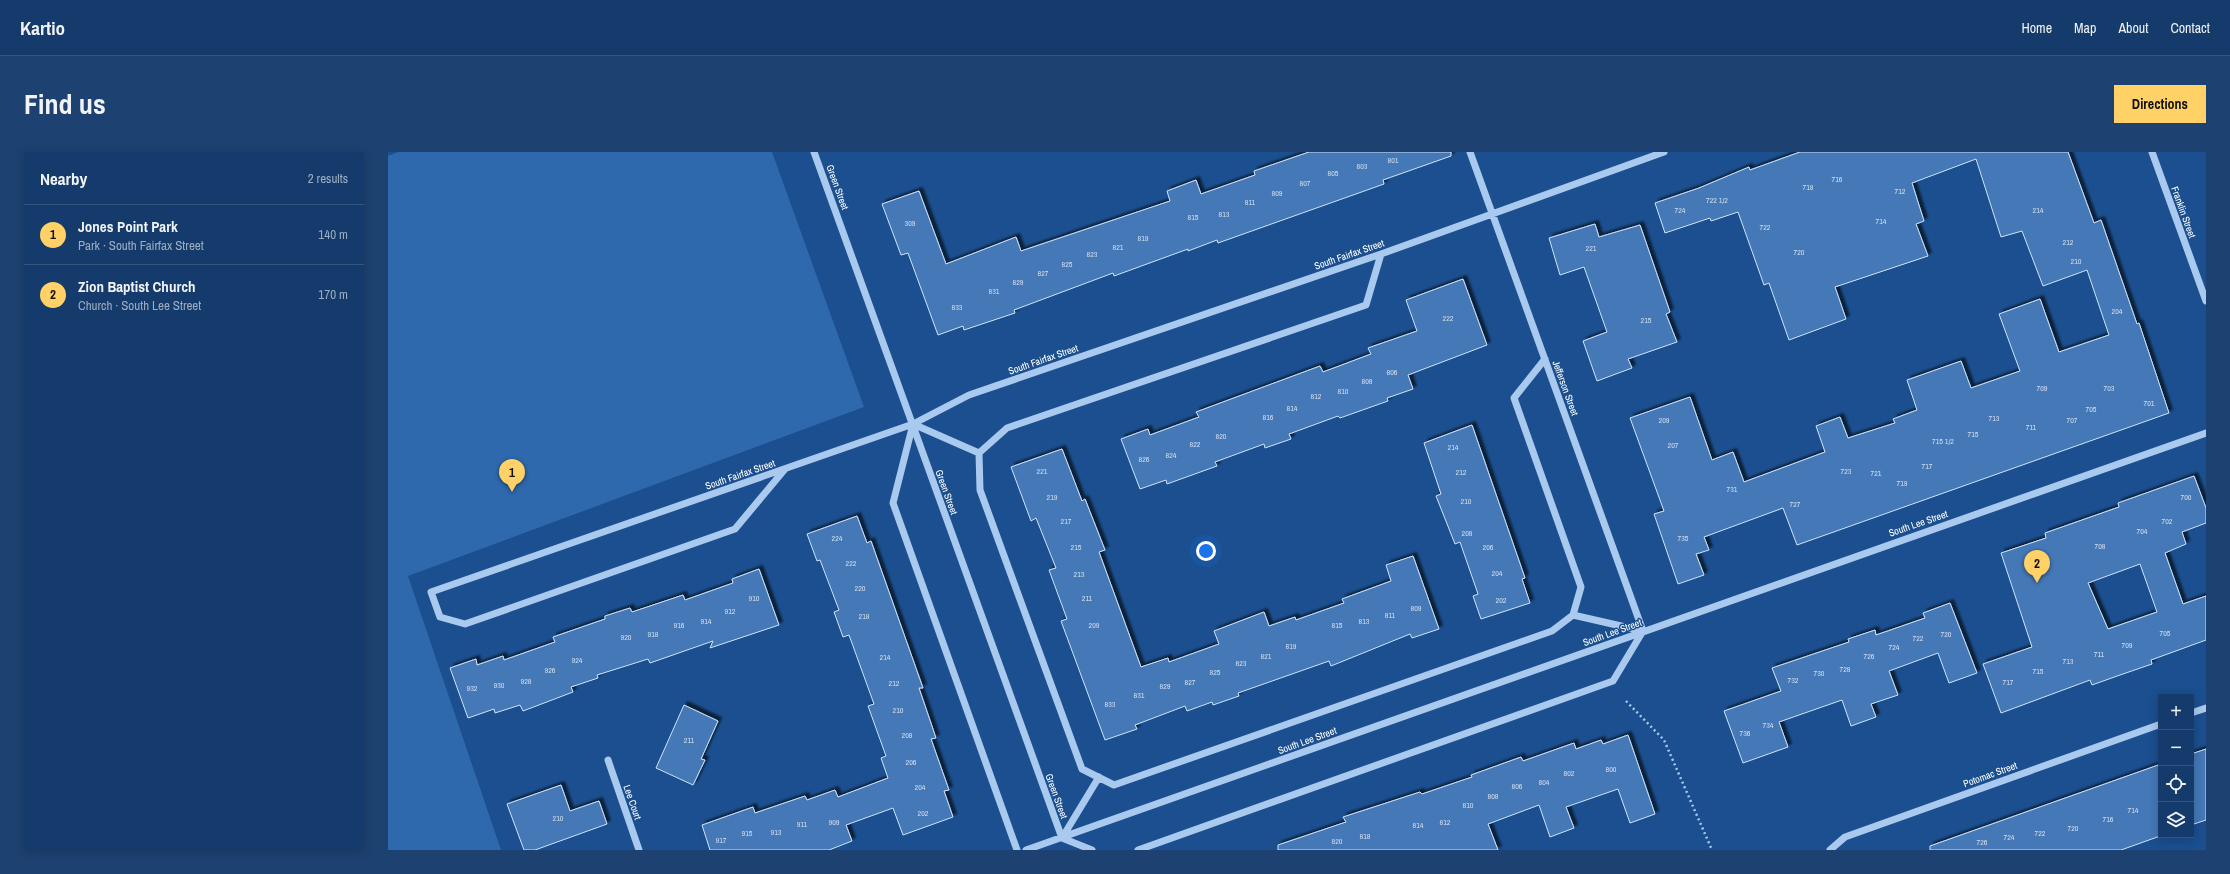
<!DOCTYPE html>
<meta charset="utf-8">
<style>
body{margin:0;font-family:"Archivo Narrow",sans-serif;background:#1d4271;color:#f1f3f6}
.controls{position:absolute;right:12px;bottom:12px;display:grid;overflow:hidden;border-radius:0px;box-shadow:0 2px 10px #0003}
.controls button{width:36px;height:36px;display:grid;place-items:center;padding:0;border:0;border-bottom:1px solid #33557e;background:#143b6b;color:#f1f3f6;font:20px sans-serif}
.you{position:absolute;left:818px;top:399px;width:14px;height:14px;margin:-10px;border:3px solid #fff;border-radius:50%;background:#1a73e8;box-shadow:0 0 0 6px #1a73e833}
.badge{display:grid;place-items:center;width:26px;height:26px;border-radius:50%;background:#ffd166;color:#111;font-size:13px;font-weight:700}
.pin{position:absolute;translate:-50% -33px;filter:drop-shadow(0 1px 2px #0008)}
.pin::after{content:'';position:absolute;top:21px;width:14px;height:12px;background:inherit;clip-path:polygon(0 0,100% 0,50% 100%)}
.list{margin:0;padding:0;list-style:none}
h2{display:flex;justify-content:space-between;align-items:center;height:52px;margin:0;padding:0 16px;font-size:17px}
h2 small{font-size:13px;font-weight:400;color:#9dadc1}
.list li{display:grid;grid-template-columns:26px 1fr auto;gap:12px;align-items:center;box-sizing:border-box;height:60px;padding:0 16px;border-top:1px solid #33557e}
.list b{display:block;font-size:15px;white-space:nowrap}
.list p{margin:0;font-size:13px;white-space:nowrap;color:#9dadc1}
.list em{font-size:13px;font-style:normal;color:#9dadc1}
.icon{flex:none;width:22px;height:22px;fill:none;stroke:currentColor;stroke-width:2;stroke-linecap:round;stroke-linejoin:round}
.map{position:relative;flex:none;width:1818px;height:698px;overflow:hidden;border-radius:0px}
header{display:flex;align-items:center;gap:24px;box-sizing:border-box;height:56px;padding:0 20px;background:#143b6b;border-bottom:1px solid #33557e}
header strong{font-size:19px}
nav{display:flex;gap:22px;margin-inline-start:auto;font-size:14px}
.intro{display:flex;align-items:center;justify-content:space-between;box-sizing:border-box;height:96px;padding:0 24px}
h1{margin:0;font-size:28px}
.button{padding:10px 18px;border-radius:0px;background:#ffd166;color:#111;font-size:14px;font-weight:700}
main{display:flex;gap:24px;padding:0 24px}
aside{flex:1;background:#143b6b;border-radius:0px;box-shadow:0 2px 10px #0003}
.map>svg:first-child{display:block}
</style>
<header>
<strong>Kartio</strong>
<nav><a>Home</a><a>Map</a><a>About</a><a>Contact</a></nav>
</header>
<div class="intro"><h1>Find us</h1><a class="button">Directions</a></div>
<main>
<aside>
<h2>Nearby<small>2 results</small></h2>
<ul class="list">
<li><span class="badge">1</span><div><b>Jones Point Park</b><p>Park · South Fairfax Street</p></div><em>140 m</em></li>
<li><span class="badge">2</span><div><b>Zion Baptist Church</b><p>Church · South Lee Street</p></div><em>170 m</em></li>
</ul>
</aside>
<div class="map">
<svg width="1818" height="698" viewBox="0 0 1818 698">
<defs>
<filter id="shadow"><feDropShadow dx="3.5" dy="-3.5" stdDeviation="1" flood-color="#0009"/></filter>
</defs>
<rect width="100%" height="100%" fill="#1b4f8f"/>
<path fill="#2e69ad" d="M10,0h374l92,255 -456,169 93,274h-113v-694z"/>
<path fill="#4478b7" stroke="#cfe3fa" fill-rule="evenodd" filter="url(#shadow)" d="M921,0h142v4l-68,24 1,4 -166,59 -1,-3 -29,11v-2l-74,27 -1,-3 -99,37 1,3 -51,17 -1,-4 -25,9 -30,-82 -7,2 -19,-51 37,-13 27,73 70,-27 5,14 149,-50 -3,-10 29,-11 5,14 54,-19 -1,-4z
M1412,0h268l26,71 7,-3 36,104 2,-1 30,90 -372,132 -14,-37 -79,29 5,13 -13,4 8,21 -26,9 -24,-70 10,-3 -34,-93 60,-21 22,63 21,-8 11,30 81,-30 -9,-26 24,-9 8,21 47,-15 -2,-4 24,-9 -10,-30 54,-19 10,27 49,-17 -21,-57 41,-15 19,53 50,-17 -22,-65 -44,16 -21,-55 -21,6 -25,-78 -64,24 12,38 -8,3 12,32 -93,31 11,32 -57,21 -20,-57 -5,2 -26,-73 -27,9 -1,-3 -45,15 -10,-30 44,-15 50,-21 1,3z
M1207,72l4,13 41,-12 30,87 -4,2 11,28 -49,17 4,9 -35,13 -14,-40 24,-9 -23,-65 -24,8 -11,-37z
M1075,127l24,66 -79,30 5,14 -26,9 1,3 -48,17 -2,-2 -49,18 2,5 -26,9 -1,-4 -49,18 2,4 -50,18 -1,-4 -26,9 -19,-50 27,-10 2,6 49,-18 -3,-5 124,-46 3,6 48,-18 -3,-6 49,-17 -11,-31z
M1084,273l53,153 -3,1 8,24 -49,16 -8,-23 5,-2 -18,-52 -5,2 -19,-48 5,-2 -17,-51z
M674,297l20,52 3,-2 20,51 -6,2 42,115 27,-9 1,4 50,-18 -5,-13 50,-19 5,14 26,-9 1,3 48,-17 -2,-4 49,-18 -5,-16 27,-9 26,73 -27,9 -2,-4 -79,32 -2,-5 -91,32 1,3 -26,9 -1,-3 -25,9 -2,-5 -50,19 2,4 -32,11 -44,-119 6,-2 -18,-49 7,-2 -20,-50 -5,3 -20,-54z
M1806,324l12,32v15l-24,9 4,12 -21,9 18,51 23,-8v44l-55,20 1,4 -32,11 -28,10 -2,-5 -89,33 -18,-49 49,-17 -31,-94 45,-15 -1,-5 74,-26 -1,-4zM1752,412l17,48 -49,17 -20,-46z
M469,364l10,27 4,-2 52,147h-4l17,50 -5,1 18,51 -5,1 9,26 -50,18 -10,-27 -47,17 6,16 -23,9h-119l-8,-25 51,-18 2,6 50,-17 2,4 28,-10 3,7 50,-19 -7,-20 5,-2 -18,-50 6,-2 -25,-69 -6,2 -9,-25 5,-2 -19,-50 -3,1 -10,-27z
M371,417l20,56 -69,23 3,-7 -63,22 -2,-4 -51,16 1,3 -27,9 2,5 -50,19 -3,-6 -25,8 -1,-4 -26,9 -18,-50 26,-9 1,6 26,-9 1,4 51,-18 -2,-5 52,-18v-3l25,-8 2,4 51,-17 2,5 48,-17 -1,-4z
M1562,451l27,70 -28,10 -11,-30 -49,18 9,24 -27,9 5,13 -25,9 -9,-26 -63,22 9,25 -45,16 -19,-52 57,-20 -9,-23 77,-26 -1,-3 27,-9 1,5 49,-17 -2,-5z
M296,553l34,16 -17,38 4,1 -12,25 -37,-17z
M1240,583l27,79 -25,9 -12,-34 -52,18 8,21 -24,9 -11,-32 -51,19 10,26h-220v-5l68,-23 -3,-5 77,-25 2,2 50,-17 -1,-2 50,-18 2,4 51,-18 2,6 25,-9 2,4z
M1818,597v71l-15,5v-71z
M1773,612v71h2l-42,15h-191v-4z
M173,633l9,26 29,-10 8,23 -72,26h-11l-17,-46z"/>
<g fill="none" stroke-linecap="round" stroke-linejoin="round">
<path stroke="#a9c9ee" stroke-width="2.5" stroke-dasharray="2 3" stroke-linecap="butt" d="M1238,549l38,39 48,110"/>
<path stroke="#a9c9ee" stroke-width="7" d="M426,0l248,686
M1082,0l173,479
M1764,0l54,149
M993,102l-15,51 -359,123 -28,25 1,37 102,279 32,16 438,-154 21,-16 8,-28 -67,-189 31,-39
M591,301l-66,-29 -20,79 124,347
M397,317l-50,60 -270,95 -25,-7 -9,-25 482,-168 56,-29 412,-141 283,-102
M1185,463l70,16
M1803,561l15,-5
M220,608l31,90
M674,686l37,-61
M674,686l30,12
M638,698l1180,-417
M750,698l475,-169 30,-50
M1442,698l15,-13 316,-113"/>
</g>
<g text-anchor="middle" stroke-width="3" stroke-linejoin="round" paint-order="stroke">
<g font-size="8" fill="#d0dded">
<text x="1005" y="11">801</text>
<text x="974" y="17">803</text>
<text x="945" y="24">805</text>
<text x="1449" y="30">716</text>
<text x="917" y="34">807</text>
<text x="1420" y="38">718</text>
<text x="1512" y="42">712</text>
<text x="889" y="44">809</text>
<text x="1329" y="51">722 1/2</text>
<text x="862" y="53">811</text>
<text x="1292" y="61">724</text>
<text x="1650" y="61">214</text>
<text x="836" y="65">813</text>
<text x="805" y="68">815</text>
<text x="1493" y="72">714</text>
<text x="522" y="74">309</text>
<text x="1377" y="78">722</text>
<text x="755" y="89">819</text>
<text x="1680" y="93">212</text>
<text x="730" y="98">821</text>
<text x="1203" y="99">221</text>
<text x="1411" y="103">720</text>
<text x="704" y="105">823</text>
<text x="1688" y="112">210</text>
<text x="679" y="115">825</text>
<text x="655" y="124">827</text>
<text x="630" y="133">829</text>
<text x="606" y="142">831</text>
<text x="569" y="158">833</text>
<text x="1729" y="162">204</text>
<text x="1060" y="169">222</text>
<text x="1258" y="171">215</text>
<text x="1004" y="223">806</text>
<text x="979" y="232">808</text>
<text x="1654" y="239">709</text>
<text x="1721" y="239">703</text>
<text x="955" y="242">810</text>
<text x="928" y="247">812</text>
<text x="1761" y="254">701</text>
<text x="904" y="259">814</text>
<text x="1703" y="260">705</text>
<text x="880" y="268">816</text>
<text x="1606" y="269">713</text>
<text x="1276" y="271">209</text>
<text x="1684" y="271">707</text>
<text x="1643" y="278">711</text>
<text x="1585" y="285">715</text>
<text x="833" y="287">820</text>
<text x="1555" y="292">715 1/2</text>
<text x="807" y="295">822</text>
<text x="1285" y="296">207</text>
<text x="1065" y="298">214</text>
<text x="783" y="306">824</text>
<text x="756" y="310">826</text>
<text x="1539" y="317">717</text>
<text x="654" y="322">221</text>
<text x="1458" y="322">723</text>
<text x="1073" y="323">212</text>
<text x="1488" y="324">721</text>
<text x="1514" y="334">719</text>
<text x="1344" y="340">731</text>
<text x="664" y="348">219</text>
<text x="1798" y="348">700</text>
<text x="1078" y="352">210</text>
<text x="1407" y="355">727</text>
<text x="678" y="372">217</text>
<text x="1779" y="372">702</text>
<text x="1754" y="382">704</text>
<text x="1079" y="384">208</text>
<text x="449" y="389">224</text>
<text x="1295" y="389">735</text>
<text x="1712" y="397">708</text>
<text x="688" y="398">215</text>
<text x="1100" y="398">206</text>
<text x="463" y="414">222</text>
<text x="1109" y="424">204</text>
<text x="691" y="425">213</text>
<text x="472" y="439">220</text>
<text x="366" y="449">910</text>
<text x="699" y="449">211</text>
<text x="1113" y="451">202</text>
<text x="1028" y="459">809</text>
<text x="342" y="462">912</text>
<text x="1002" y="466">811</text>
<text x="476" y="467">218</text>
<text x="318" y="472">914</text>
<text x="976" y="472">813</text>
<text x="291" y="476">916</text>
<text x="706" y="476">209</text>
<text x="949" y="476">815</text>
<text x="1777" y="484">705</text>
<text x="265" y="485">918</text>
<text x="1558" y="485">720</text>
<text x="238" y="488">920</text>
<text x="1530" y="489">722</text>
<text x="1739" y="496">709</text>
<text x="903" y="497">819</text>
<text x="1506" y="498">724</text>
<text x="1711" y="505">711</text>
<text x="878" y="507">821</text>
<text x="1481" y="507">726</text>
<text x="497" y="508">214</text>
<text x="189" y="511">924</text>
<text x="1680" y="512">713</text>
<text x="853" y="514">823</text>
<text x="1457" y="520">728</text>
<text x="162" y="521">926</text>
<text x="1650" y="522">715</text>
<text x="827" y="523">825</text>
<text x="1431" y="524">730</text>
<text x="1405" y="531">732</text>
<text x="138" y="532">928</text>
<text x="802" y="533">827</text>
<text x="1620" y="533">717</text>
<text x="506" y="534">212</text>
<text x="111" y="536">930</text>
<text x="777" y="537">829</text>
<text x="84" y="539">932</text>
<text x="751" y="546">831</text>
<text x="722" y="555">833</text>
<text x="510" y="561">210</text>
<text x="1380" y="576">734</text>
<text x="1357" y="584">736</text>
<text x="519" y="586">208</text>
<text x="301" y="591">211</text>
<text x="523" y="613">206</text>
<text x="1223" y="620">800</text>
<text x="1181" y="624">802</text>
<text x="1156" y="633">804</text>
<text x="1129" y="637">806</text>
<text x="532" y="638">204</text>
<text x="1105" y="647">808</text>
<text x="1080" y="656">810</text>
<text x="1745" y="661">714</text>
<text x="535" y="664">202</text>
<text x="170" y="669">210</text>
<text x="1720" y="670">716</text>
<text x="446" y="673">909</text>
<text x="1057" y="673">812</text>
<text x="414" y="675">911</text>
<text x="1030" y="676">814</text>
<text x="1685" y="679">720</text>
<text x="388" y="683">913</text>
<text x="359" y="684">915</text>
<text x="1652" y="684">722</text>
<text x="977" y="687">818</text>
<text x="1621" y="688">724</text>
<text x="333" y="691">917</text>
<text x="949" y="692">820</text>
<text x="1594" y="693">726</text>
</g>
<g font-size="10" fill="#fff" stroke="#1b4f8f">
<text transform="translate(450 35) rotate(70)" y="4">Green Street</text>
<text transform="translate(1796 60) rotate(70)" y="4">Franklin Street</text>
<text transform="translate(961 102) rotate(-19)" y="4">South Fairfax Street</text>
<text transform="translate(655 207) rotate(-19)" y="4">South Fairfax Street</text>
<text transform="translate(1178 236) rotate(70)" y="4">Jefferson Street</text>
<text transform="translate(352 322) rotate(-19)" y="4">South Fairfax Street</text>
<text transform="translate(559 340) rotate(70)" y="4">Green Street</text>
<text transform="translate(1530 371) rotate(-19)" y="4">South Lee Street</text>
<text transform="translate(1224 480) rotate(-20)" y="4">South Lee Street</text>
<text transform="translate(919 588) rotate(-20)" y="4">South Lee Street</text>
<text transform="translate(1602 622) rotate(-20)" y="4">Potomac Street</text>
<text transform="translate(669 644) rotate(70)" y="4">Green Street</text>
<text transform="translate(245 650) rotate(71)" y="4">Lee Court</text>
</g>
</g>
</svg>
<div class="controls">
<button>+</button>
<button>−</button>
<button><svg class="icon" aria-label="locate" viewBox="0 0 24 24"><circle cx="12" cy="12" r="6"/><path d="M12 2v4M12 18v4M2 12h4M18 12h4"/></svg></button>
<button><svg class="icon" aria-label="layers" viewBox="0 0 24 24"><path d="M12 4l9 5-9 5-9-5zM3 14l9 5 9-5"/></svg></button>
</div>
<div class="you"></div>
<div class="pin badge" style="left:124px;top:340px">1</div>
<div class="pin badge" style="left:1649px;top:431px">2</div>
</div>
</main>
